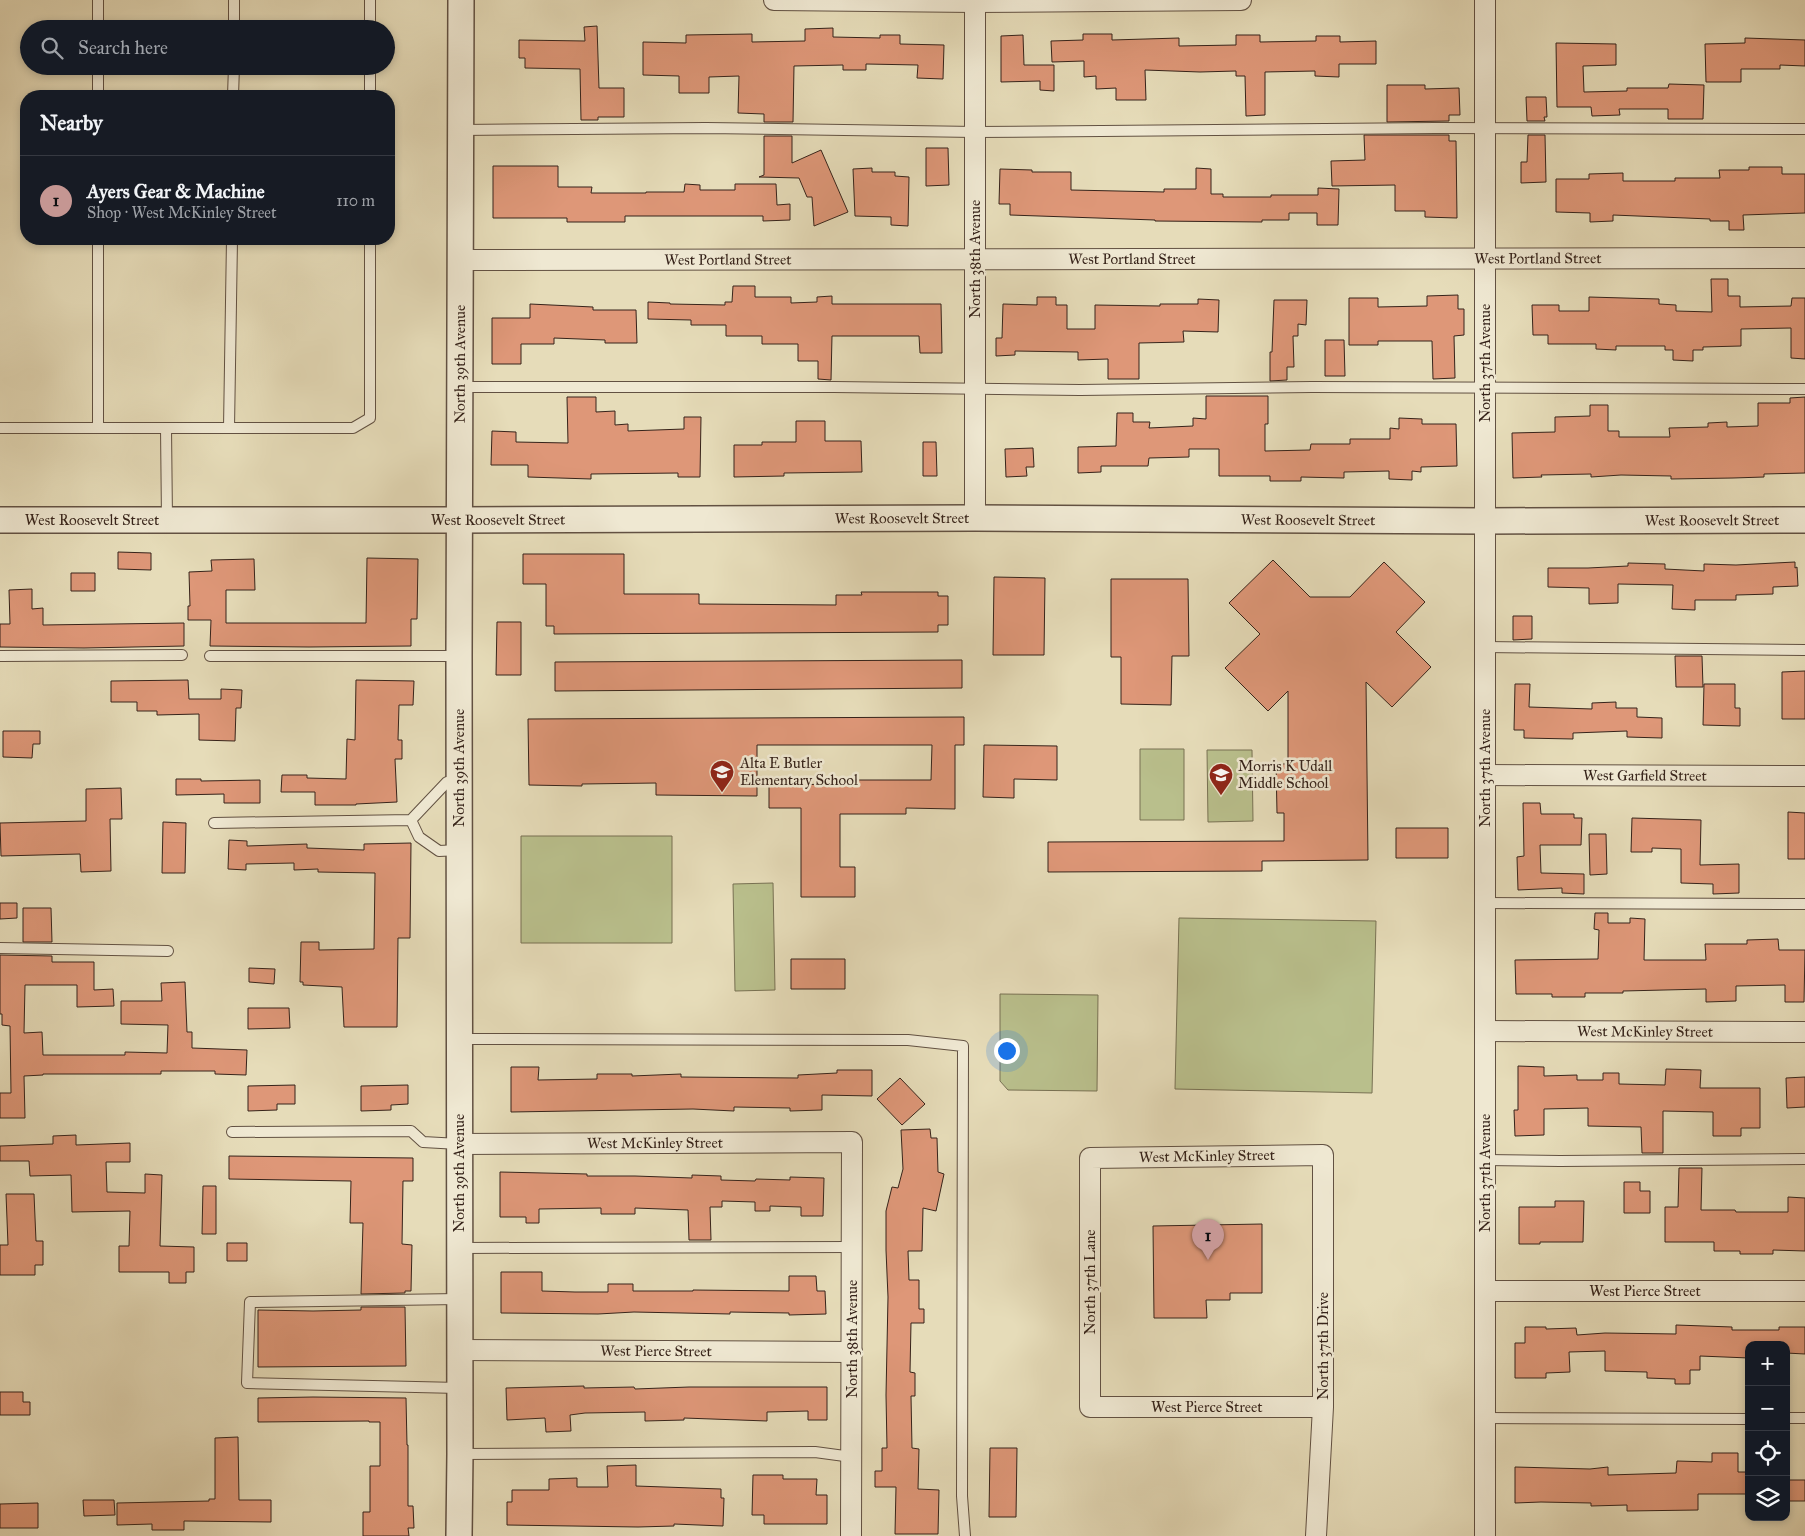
<!DOCTYPE html>
<meta charset="utf-8">
<style>
body{margin:0;font-family:"IM FELL Great Primer",serif;background:#242831;color:#f1f3f6}
.controls{position:absolute;right:15px;bottom:15px;display:grid;overflow:hidden;border-radius:10px;box-shadow:0 2px 8px #0003}
.controls button{width:45px;height:45px;display:grid;place-items:center;padding:0;border:0;border-bottom:1px solid #363941;background:#171b24;color:#f1f3f6;font:25px sans-serif}
.you{position:absolute;left:1006px;top:1050px;width:18px;height:18px;margin:-12px;border:4px solid #fff;border-radius:50%;background:#1a73e8;box-shadow:0 0 0 8px #1a73e833}
.badge{display:grid;place-items:center;width:32px;height:32px;border-radius:50%;background:#c59692;color:#111;font-size:16px;font-weight:700}
.pin{position:absolute;translate:-50% -41px;filter:drop-shadow(0 1px 2px #0008)}
.pin::after{content:'';position:absolute;top:26px;width:18px;height:15px;background:inherit;clip-path:polygon(0 0,100% 0,50% 100%)}
.list{margin:0;padding:0;list-style:none}
h2{display:flex;justify-content:space-between;align-items:center;height:65px;margin:0;padding:0 20px;font-size:21px}
h2 small{font-size:16px;font-weight:400;color:#9ea1a6}
.list li{display:grid;grid-template-columns:32px 1fr auto;gap:15px;align-items:center;box-sizing:border-box;height:90px;padding:0 20px;border-top:1px solid #363941}
.list b{display:block;font-size:19px;white-space:nowrap}
.list p{margin:0;font-size:16px;white-space:nowrap;color:#9ea1a6}
.list em{font-size:16px;font-style:normal;color:#9ea1a6}
.icon{flex:none;width:28px;height:28px;fill:none;stroke:currentColor;stroke-width:2;stroke-linecap:round;stroke-linejoin:round}
.map{position:relative;flex:none;width:1805px;height:1536px;overflow:hidden}
.search{position:absolute;background:#171b24;box-shadow:0 2px 8px #0003;left:20px;top:20px;width:375px;height:55px;display:flex;align-items:center;gap:12px;box-sizing:border-box;padding:0 18px;border-radius:28px;color:#9ea1a6;font-size:19px}
.panel{position:absolute;background:#171b24;box-shadow:0 2px 8px #0003;left:20px;top:90px;width:375px;height:155px;border-radius:20px}
.map>svg:first-child{display:block}
</style>
<div class="map">
<svg width="1805" height="1536" viewBox="0 0 1805 1536">
<rect width="100%" height="100%" fill="#e6dcb9"/>
<filter id="stains"><feTurbulence type="fractalNoise" baseFrequency=".004" numOctaves="4"/><feColorMatrix values="0 0 0 0 .2 0 0 0 0 .09 0 0 0 0 .02 0 0 0 .5 -.17"/></filter>
<radialGradient id="worn" r=".72"><stop offset=".6" stop-color="#630" stop-opacity="0"/><stop offset="1" stop-color="#630" stop-opacity=".3"/></radialGradient>
<path fill="#b9bf8c" stroke="#787153" d="M1140,749h44v71h-44z
M1207,750h45l1,71 -45,1z
M521,836h151v107h-151z
M773,883l2,107 -40,1 -2,-107z
M1179,918l197,3 -4,172 -197,-4z
M1000,994l98,1 -1,96 -89,-1 -8,-9z"/>
<path fill="#de9778" stroke="#36231a" d="M597,26l2,62h25v29h-26v3h-17l-1,-51 -55,-1v-10h-6v-18l66,1 -1,-14z
M833,28v9l47,1v-3h20v9l44,1 -1,34 -26,-1 1,-13 -52,-1v6h-23v-5l-49,1 -1,56h-29v-8l-26,-1 1,-37 -30,1v16h-30v-17l-36,-1v-33l43,1v-8l66,-1v8l53,-1v-12z
M1083,34h29v6l67,-2v8l57,-1v-10h24v7l56,-1v-5h24v6l36,-1v23h-37v13l-24,-1v-5l-50,1v43l-19,1 -1,-40h-9v-5l-36,1 -55,-2 1,30h-30v-12l-20,1v-13l-12,1v-16l-32,1 -1,-21 32,-1z
M1023,35l1,30h30v26l-14,-1v-9l-39,1v-46z
M1745,38l60,2v26l-25,-1v4h-39v13h-35l-1,-38 40,-1z
M1556,43l60,1v21l-33,1 1,26 43,-1v-3h41l1,-4 35,1 -1,34h-35v-10h-49l1,6 -28,1 -1,-9h-34z
M1387,85h38v4l34,-1 1,27h-11v6l-62,1z
M1526,97h20l1,20h-3l1,4h-18z
M1364,135h85v6h7l1,77 -32,-1v-6h-30v-26l-63,1 -1,-25 34,-1z
M1528,135h17l1,47 -25,1v-21h6z
M764,136h28v27l29,-13 27,62 -34,14 -2,-29h-5l-8,-19 -40,-1 5,-2z
M926,148h22l1,37 -23,1z
M493,166h65v21h34l-1,6h55v-1h38l1,-8 15,1v5h35v-6h41l1,21 13,-1v16l-27,1v-5h-138v6h-58v-4h-74z
M1749,167h33v7h23v39l-62,2 1,15h-15v-9h-19v-2l-97,-4v6l-23,1v-9l-34,-1v-33h33v-5l34,-1v8h52v-3h45l-1,-8h30z
M872,168v4h23v4l14,1 -1,49 -17,-1v-8l-36,-1 -2,-47z
M1196,168l15,1v25h12v3h48v-2h47v-7l21,1 -1,36h-21v-12h-28v7h-27v2l-107,-1v-1l-145,-5v-11h-11l1,-35 32,1v2h39v18l93,2v-3h32z
M1711,279h17v17h12v11l51,-1 1,-8h13v61l-14,-1v-30l-50,1v17l-38,1v3h-10v11l-20,-1v-10h-8v-4h-49v4l-20,-1v-5h-48v-9h-15l-1,-30h27v6h30v-14l70,2v5l17,1v6l36,1z
M733,286h22v11h36v6l26,-1v-5l15,-1v8h109l1,49h-22l-1,-17h-87l-1,44 -13,-1v-18h-20v-17h-36v-8h-36v-11h-35v-5l-43,-1v-17l22,1v1l55,1v-3h7z
M1458,295v14h6v26l-10,1 1,42 -22,1 -1,-38h-54v4h-29v-47h29v9l49,-1v-10z
M1037,297h19v8h11v24h28v-24l65,1v-2h38v-5l21,1 -1,32 -35,-1 1,11 -45,1v36h-31v-20l-30,1v-8l-63,-1v4l-19,1v-18h6l1,-34 34,1z
M1274,300h33l-1,25 -8,-1v12h-5l1,31h-7v13l-17,1v-29h2z
M530,304l63,3v3h43l1,33h-32v-3l-51,-2v6h-33v20h-29v-46h38z
M1325,340h19l1,36h-20z
M1206,396h62v28h-3v27l45,-1 1,-6h39v-5h40v-11l9,1v-11l23,1v5h34l1,42 -36,1v5l-9,-1v9l-23,-1v-8l-45,1v6l-43,-1v4h-31v-5h-51v-27h-30v8l-40,1 -1,8h-47v6l-23,1v-26l38,-1 1,-33h16v9h17l-1,6 44,-2v-8l13,1z
M567,397h29v15l19,-1v14l13,-1v7l56,-2v-12h17l-1,60h-22v-4l-87,1v5l-63,-2v-12h-37l1,-34 24,1v10l52,1z
M1805,397v76l-41,1v3l-31,1 -62,1v-3l-50,-1 -30,2v-3l-50,1 1,2 -29,1 -1,-45 43,-1v-15l35,-1v-11h18v26h11v6h51l-1,-9 39,-1v-4l19,-1v5l31,-1v-23h32v-5z
M796,421h29v20h36l1,31 -78,1v3l-50,1v-32h28v-3h34z
M923,442h13l1,34h-14z
M1033,448l1,19h-8l1,9 -21,1 -1,-28z
M118,552l33,1v17l-33,-1z
M523,554h101v40h75v10l137,1v-10h26l-1,-3h77v4h10v29h-10v7l-384,2v-8h-8v-42h-23z
M367,558l51,1 -1,60h-6v27l-102,1 -99,-1 1,-26h-23v-14h2l-1,-34 23,-1 -1,-11 43,-1 1,31h-29v33h140z
M1273,560l37,37h40l34,-35 41,40 -29,30 35,35 -39,40 -26,-25 2,178 -106,1v10l-214,1v-30l236,-1v-28h-7l-1,-49h12v-73l-20,20 -43,-43 35,-34 -31,-31z
M1795,562v6l2,-1 1,19 -25,1v7l-37,1v5h-41v10l-23,-1 1,-24 -55,-1v19l-29,1v-16l-41,-1v-19h40l40,-2v-3l37,1v5l39,2v-7l32,1z
M71,573h24v18h-24z
M994,577l51,1 -1,77h-51z
M1111,579h77l1,77h-17l-1,49 -50,-1v-47h-10z
M32,589v20l11,-1v17l141,-2v23l-100,2 -84,-1v-23h10l-1,-34z
M1513,616h19v23l-19,1z
M497,622h24v53h-25z
M1675,656h27l1,31h-27z
M962,660v28l-407,3v-29z
M1805,671v48h-23v-47z
M188,680l1,19h32v-10l21,1 -1,18h-5l-1,33 -36,-1v-26l-42,1v-4h-20v-9h-26v-21z
M356,680l58,1 -1,24h-14l-1,35h4v19h-7l2,43 -41,2v1h-41v-13h-34l1,-17h25v3l39,1 1,-40 8,1z
M1515,684h15l-1,23 63,2v-6l24,-1v6h21v9l25,1v20l-35,-1v-6l-54,2v6l-49,-1v-8h-10z
M1704,684h31v24h5v18l-37,-1z
M964,717v28h-9v64l-49,-1v6h-66v53h15v30h-54v-89h-32v-23l74,-1v-4h88l1,-35h-175v51l-101,-1v-12l-74,1v2l-53,-1 -1,-66z
M3,731h37v13h-7l-1,14 -29,-1z
M984,745l73,1v34l-43,-1v19l-31,-1z
M176,779h25v2l59,-1v23h-36v-9l-48,1z
M121,788l1,31h-12l1,52 -30,1 -1,-18 -79,2 -1,-33 86,-2v-32z
M1523,803h17l1,11h33v4h8l-1,27h-41l1,28 43,1v20l-22,-1v-5l-44,2 -1,-33 7,-1z
M1788,812l17,1v46h-17z
M1632,818l69,2 -1,45 39,-1v29l-26,1v-10l-32,-1v-34l-29,-1v4h-21z
M163,822l23,1 -1,50h-23z
M1396,828h52v30h-52z
M1589,834h17l1,40 -17,1z
M229,840l18,1v5l60,-2v4l57,2v-6l47,-1 -1,95h-12l-1,89h-53l-2,-40 -39,-2v-3h-3l1,-40h18v8l55,-1 1,-76 -57,-1v-3l-24,1v-7l-48,1v6l-18,-1z
M0,903h17v15l-17,1z
M23,908h28l1,34h-29z
M1595,913h13v10h22v-5l15,1 -1,41h62l-1,-16h42v-4l31,-1 1,11h26l-1,52h-19v-17l-49,1v15l-30,1v-13l-83,2v2h-38v4h-33v-3h-36l-1,-34 83,-1 1,-29 -5,-1z
M0,955l52,1v6h42v28l19,-1 1,17 -37,1v-22h-52l-1,48 18,-1 1,23h82v-3l42,1 1,-28 -47,-1v-23h41l-1,-18 24,-1 2,50h5v16l55,2 -1,25 -31,-1v-3h-54v3h-118v1l-19,1 1,42h-25v-25h11l-1,-67 -8,-1v-11h-2z
M791,959h54v30h-54z
M249,968l26,1 -1,15 -25,-2z
M248,1008h41l1,20 -42,1z
M1518,1066l26,1v9l33,-1v5h26v-7h16v11l46,1 1,-16 35,1 -1,18h60v40h-19v8h-28v-24l-50,-1v42h-21l-1,-26 -53,-1v-18l-44,1v26l-29,1 -1,-26h4z
M511,1067h28l-1,13 59,-1v-5h35v2l49,-2v3l117,1v-3l39,-2v-3h35v26l-50,-1v15l-32,1v-3l-56,-1v4l-41,-2 -182,3z
M1805,1077v30l-18,1 -1,-30z
M900,1078l25,26 -23,21 -25,-26z
M295,1085v19h-18v6l-29,1v-25z
M408,1085v19l-17,1v5l-30,1v-25z
M930,1129l1,9h6l1,34 6,2 -8,37 -13,-3 -1,43h-14l1,29h10v29h5v14h-13l-1,49 5,1v23h-4l1,52 7,1 -1,40 21,1 -1,44h-43l1,-47h-21v-16h7v-23h5l-1,-53 2,-98 -2,-47v-39l6,-24 6,1 5,-19 -2,-39z
M76,1135v10l54,-2v19h-24l1,30 38,1v-19l17,1 -2,71 34,1v25h-8v11h-17v-11h-50v-26h10l1,-35 -58,1 -1,-37 -41,1 -1,-15h-29v-15l53,-2v-8z
M229,1156l184,2v23h-10l-1,63 10,1 -1,46h-6v2l-44,1 2,-71h-13l1,-42 -122,-2z
M1679,1168h23l-1,42h34l1,2h52v-15l17,1v53l-32,-1v4h-33v-3h-26v-9h-49v-35h13z
M500,1172l87,2v2h48l57,2v-3l29,1v4l34,1 1,-2 34,1v-3l34,1 -1,38h-22v-9l-31,-1v5h-15v-9l-33,-1v6h-12l1,33h-22l-1,-30 -53,-2v6h-34v-6l-62,1v14h-13v-6h-26z
M1624,1182h16v9h10v22h-26z
M203,1186h13v48h-14z
M6,1194h28l2,47h7v24h-8v10h-35v-30h8z
M1555,1201h29l-1,41h-43v2h-21v-37h36z
M1262,1224v69h-32v7h-24l1,18h-53l-1,-92z
M227,1243h20v18h-20z
M501,1272h41v19l33,1h33v-8h25v7h60v-1l96,1v-15h27l1,15h8l1,23 -37,1v-2l-59,-1v2l-96,-2 -36,2 -97,-1z
M361,1307h44l1,59 -148,1v-57l55,1 48,-1z
M1676,1325l56,2v3h47v-3h26v27l-19,-1v-8h-37v13l-49,-2v14h-10v14h-15v-5l-28,-1v-6l-42,-1v-20l-36,1 1,20 -24,1v5h-31v-35h10v-16h21v2l30,-1 1,7 28,-2 71,1z
M584,1386v2l50,-1 1,2 54,-2h138v33h-19v-9l-41,1v9l-83,-3v2l-39,1v-9l-60,1 -15,2 1,16 -25,1 -1,-14 -38,2 -1,-32z
M0,1392h23v10h7v13h-30z
M313,1397l93,1 1,47h1v61h5l1,22h-6l1,8h-46v-24h7v-46h10v-44h-11v-1l-111,1v-24z
M238,1437l1,63h32v22l-87,-1v9h-32v-6l-35,1v-22l92,-2v-2h6v-61z
M990,1448h27l-1,69h-27z
M1712,1453h26v19h11v22h-51v16l-71,1v-6l-36,1v-3l-50,-1 -26,1v-36l75,2 18,-2v8l68,-2 1,-12 35,1z
M636,1465v21l85,3v9h3l-1,28 -49,-2v2l-36,1 -131,-2v-23h5v-12h37v-11l28,-1v9h31l-1,-21z
M753,1475h30v4h34l-1,16h11v29h-63v-9h-12z
M1786,1480h19v21h-19z
M83,1500h31l1,15 -31,1z
M38,1503v25h-38v-24z"/>
<g fill="none" stroke-linecap="round" stroke-linejoin="round">
<defs>
<path id="service" d="M98,0v29
M234,29v-29
M370,29v-29
M98,66v30
M233,96l1,-30
M370,96v-30
M461,130l245,-2 269,4 460,-4 370,1
M98,239v189
M460,387h374l246,3 232,-3 493,2
M0,428h353l17,-10v-179
M166,428l1,92
M229,428l3,-189
M1485,647l320,3
M0,656l182,-1
M210,656h249
M411,820l8,17 20,14 20,-1
M214,823l197,-3 36,-38 11,-3
M1485,903l320,1
M0,948l168,3
M460,1039l448,1 55,6 -1,450 3,40
M232,1132l179,-1 12,11 36,2
M1485,1160l75,1 245,-2
M461,1248l391,-1
M459,1299l-209,3 -3,81 212,5
M1485,1418l264,1
M1786,1418h19
M460,1454l355,-2 37,5"/>
<g id="minor">
<path d="M774,0l201,2 266,-2"/>
<path d="M1485,0v1536"/>
<path id="s1" d="M460,260l1345,-2"/>
<path d="M975,518v-518"/>
<path id="s2" d="M1485,775l320,1"/>
<path id="s3" d="M1485,1031l320,1"/>
<path id="s4" d="M459,1144l393,-2 -1,394"/>
<path id="s5" d="M1485,1291h320"/>
<path id="s6" d="M460,1350l392,2"/>
<path id="s7" d="M1316,1536l7,-129v-252l-233,3v249h233"/>
</g>
<g id="tertiary">
<path id="s8" d="M0,520h459l516,-2 510,3 320,-1"/>
<path id="s9" d="M459,1536l1,-82 -1,-798 2,-656"/>
</g>
</defs>
<use href="#service" stroke="#625142" stroke-width="12"/>
<use href="#minor" stroke="#625142" stroke-width="22"/>
<use href="#tertiary" stroke="#625142" stroke-width="28"/>
<use href="#service" stroke="#efe8d2" stroke-width="10"/>
<use href="#minor" stroke="#efe8d2" stroke-width="20"/>
<use href="#tertiary" stroke="#efe8d2" stroke-width="25"/>
</g>
<defs>
<symbol id="school-pin" viewBox="-11 -11 22 30"><path d="M0 17L-7.5 6A9.5 9.5 0 1 1 7.5 6Z" fill="#8f2418" stroke="#efe8d2"/><path d="M0-5L7-2L0 1L-7-2ZM-4 1L0 2.5L4 1V4Q0 6-4 4Z" fill="#fff"/></symbol>
</defs>
<g fill-rule="evenodd">
<use href="#school-pin" x="708" y="758" width="28" height="38"/>
<use href="#school-pin" x="1207" y="761" width="28" height="38"/>
</g>
<g text-anchor="middle" stroke-width="5" stroke-linejoin="round" paint-order="stroke">
<g font-size="15" fill="#36231a" stroke="#efe8d2">
<text dy="5" stroke="none"><textPath href="#s1" startOffset="1078">West Portland Street</textPath></text>
<text dy="5" stroke="none"><textPath href="#s1" startOffset="268">West Portland Street</textPath></text>
<text transform="translate(975 259) rotate(-90)" y="5">North 38th Avenue</text>
<text dy="5" stroke="none"><textPath href="#s1" startOffset="672">West Portland Street</textPath></text>
<text dy="5" stroke="none"><textPath href="#s9" startOffset="1172">North 39th Avenue</textPath></text>
<text transform="translate(1485 363) rotate(-90)" y="5">North 37th Avenue</text>
<text dy="5" stroke="none"><textPath href="#s8" startOffset="902">West Roosevelt Street</textPath></text>
<text dy="5" stroke="none"><textPath href="#s8" startOffset="92">West Roosevelt Street</textPath></text>
<text dy="5" stroke="none"><textPath href="#s8" startOffset="498">West Roosevelt Street</textPath></text>
<text dy="5" stroke="none"><textPath href="#s8" startOffset="1308">West Roosevelt Street</textPath></text>
<text dy="5" stroke="none"><textPath href="#s8" startOffset="1712">West Roosevelt Street</textPath></text>
<text transform="translate(459 768) rotate(-90)" y="5">North 39th Avenue</text>
<text transform="translate(1485 768) rotate(-90)" y="5">North 37th Avenue</text>
<text dy="5" stroke="none"><textPath href="#s2" startOffset="160">West Garfield Street</textPath></text>
<text dy="5" stroke="none"><textPath href="#s3" startOffset="160">West McKinley Street</textPath></text>
<text dy="5" stroke="none"><textPath href="#s4" startOffset="196">West McKinley Street</textPath></text>
<text transform="translate(1207 1156) rotate(-1)" y="5">West McKinley Street</text>
<text transform="translate(459 1173) rotate(-90)" y="5">North 39th Avenue</text>
<text transform="translate(1485 1173) rotate(-90)" y="5">North 37th Avenue</text>
<text transform="translate(1090 1282) rotate(-90)" y="5">North 37th Lane</text>
<text dy="5" stroke="none"><textPath href="#s5" startOffset="160">West Pierce Street</textPath></text>
<text transform="translate(852 1339) rotate(-90)" y="5">North 38th Avenue</text>
<text transform="translate(1323 1346) rotate(-90)" y="5">North 37th Drive</text>
<text dy="5" stroke="none"><textPath href="#s6" startOffset="196">West Pierce Street</textPath></text>
<text dy="5" stroke="none"><textPath href="#s7" startOffset="980">West Pierce Street</textPath></text>
</g>
<g font-size="15" fill="#36231a" stroke="#efe8d2" text-anchor="start">
<text x="740" y="768">Alta E Butler<tspan x="740" dy="17">Elementary School</tspan></text>
<text x="1238" y="771">Morris K Udall<tspan x="1238" dy="17">Middle School</tspan></text>
</g>
</g>
<rect width="100%" height="100%" filter="url(#stains)"/>
<rect width="100%" height="100%" fill="url(#worn)"/>
</svg>
<div class="controls">
<button>+</button>
<button>−</button>
<button><svg class="icon" aria-label="locate" viewBox="0 0 24 24"><circle cx="12" cy="12" r="6"/><path d="M12 2v4M12 18v4M2 12h4M18 12h4"/></svg></button>
<button><svg class="icon" aria-label="layers" viewBox="0 0 24 24"><path d="M12 4l9 5-9 5-9-5zM3 14l9 5 9-5"/></svg></button>
</div>
<div class="you"></div>
<div class="pin badge" style="left:1208px;top:1260px">1</div>
<div class="search"><svg class="icon" aria-label="search" viewBox="0 0 24 24"><circle cx="10" cy="10" r="6"/><path d="M15 15l6 6"/></svg>Search here</div>
<section class="panel">
<h2>Nearby<small></small></h2>
<ul class="list">
<li><span class="badge">1</span><div><b>Ayers Gear &amp; Machine</b><p>Shop · West McKinley Street</p></div><em>110 m</em></li>
</ul>
</section>
</div>
